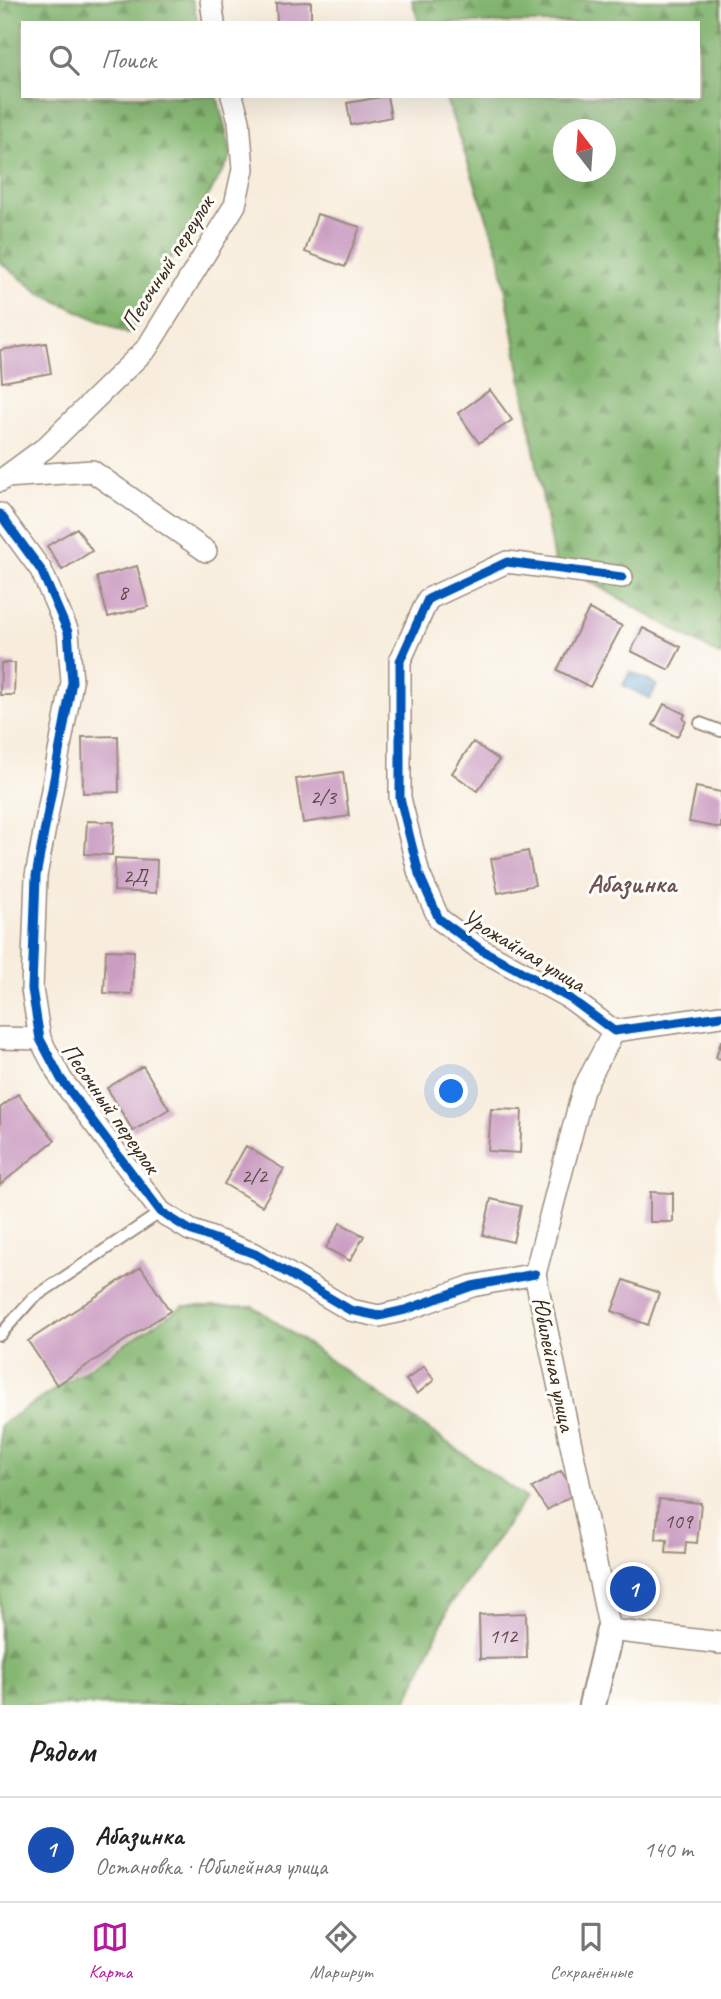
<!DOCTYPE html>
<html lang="ru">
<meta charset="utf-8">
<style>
body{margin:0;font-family:Caveat,sans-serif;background:#f2f2f2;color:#222}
.compass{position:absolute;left:553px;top:119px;width:63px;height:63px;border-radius:50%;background:#fff;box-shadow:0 7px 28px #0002;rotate:343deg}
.you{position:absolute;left:452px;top:1092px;width:24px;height:24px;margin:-18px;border:5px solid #fff;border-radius:50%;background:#1a73e8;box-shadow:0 0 0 10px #1a73e833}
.badge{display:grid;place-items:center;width:46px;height:46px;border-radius:50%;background:#b5179e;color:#fff;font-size:23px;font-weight:700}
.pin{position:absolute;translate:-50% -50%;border:4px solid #fff;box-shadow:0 2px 7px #0006}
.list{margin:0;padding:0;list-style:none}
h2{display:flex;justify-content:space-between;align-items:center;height:91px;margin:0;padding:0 28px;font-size:30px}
h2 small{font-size:23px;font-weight:400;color:#767676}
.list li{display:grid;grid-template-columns:46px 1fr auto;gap:21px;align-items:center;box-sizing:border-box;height:105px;padding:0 28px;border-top:2px solid #e0e0e0}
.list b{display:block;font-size:26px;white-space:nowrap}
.list p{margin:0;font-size:23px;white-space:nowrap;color:#767676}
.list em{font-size:23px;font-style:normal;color:#767676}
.icon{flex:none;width:38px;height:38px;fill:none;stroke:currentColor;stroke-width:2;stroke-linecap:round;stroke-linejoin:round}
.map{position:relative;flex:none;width:721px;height:1705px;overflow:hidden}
.search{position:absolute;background:#fff;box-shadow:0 7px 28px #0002;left:21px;right:21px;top:21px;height:77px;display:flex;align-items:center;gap:18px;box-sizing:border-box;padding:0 24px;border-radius:0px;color:#767676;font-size:26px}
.sheet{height:196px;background:#fff}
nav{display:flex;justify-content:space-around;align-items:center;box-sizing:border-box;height:98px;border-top:2px solid #e0e0e0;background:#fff;font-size:19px;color:#767676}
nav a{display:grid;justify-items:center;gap:4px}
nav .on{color:#b5179e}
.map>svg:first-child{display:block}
</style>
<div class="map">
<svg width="721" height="1705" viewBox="0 0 721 1705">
<defs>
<pattern id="forest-firs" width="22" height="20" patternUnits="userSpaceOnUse" patternTransform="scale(1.75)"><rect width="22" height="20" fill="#84b671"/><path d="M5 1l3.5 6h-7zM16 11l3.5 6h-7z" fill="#6d945c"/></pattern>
<pattern id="water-waves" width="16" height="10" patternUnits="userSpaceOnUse" patternTransform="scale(1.75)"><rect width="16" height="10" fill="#62a3d5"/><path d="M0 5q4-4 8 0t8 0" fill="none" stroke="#5285ac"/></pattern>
</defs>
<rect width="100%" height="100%" fill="#fdfcf7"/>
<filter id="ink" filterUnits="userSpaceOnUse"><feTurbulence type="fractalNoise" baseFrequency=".0143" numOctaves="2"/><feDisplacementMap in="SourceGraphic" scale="14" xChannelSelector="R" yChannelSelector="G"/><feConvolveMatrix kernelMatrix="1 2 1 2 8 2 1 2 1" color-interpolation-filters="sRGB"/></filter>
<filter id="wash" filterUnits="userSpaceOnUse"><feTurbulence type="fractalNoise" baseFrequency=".00686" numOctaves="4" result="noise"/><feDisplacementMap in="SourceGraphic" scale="28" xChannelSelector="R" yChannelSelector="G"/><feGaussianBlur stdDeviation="1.57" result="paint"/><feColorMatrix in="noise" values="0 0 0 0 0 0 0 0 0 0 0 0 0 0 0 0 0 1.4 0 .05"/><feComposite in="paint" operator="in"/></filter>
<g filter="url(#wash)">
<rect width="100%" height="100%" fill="#f8eddd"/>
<path fill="url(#forest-firs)" stroke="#607048" stroke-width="2" fill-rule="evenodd" d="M0,0h192l6,23h-175v73h194l15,59 -104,179 -87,-40 -41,-32z
M412,0h309v656l-167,-95 -55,-308 -54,-157h253v-73h-279zM564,130h42v42h-42z
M183,1306h70l273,192 -76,107 -45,100h-405v-280z"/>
<path fill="url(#water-waves)" stroke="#4e667a" stroke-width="2" d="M630,671l27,14 -7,14 -27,-14z"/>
<g id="blocks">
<path fill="#cb9dc2" d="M311,2v21h-34l-1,-20z
M387,96l4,21 -40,8 -4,-22z
M317,214l43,13 -15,40 -40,-15z
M46,343l5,30 -49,9 -2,-32z
M490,390l22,30 -33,23 -21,-30z
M77,528l15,23 -30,19 -15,-24z
M137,566l11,41 -40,10 -11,-40z
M589,609l33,17 -32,61 -33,-17z
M643,628l38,19 -12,23 -38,-19z
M1,663h14l-1,32h-14z
M664,704l21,10 -2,5 3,2 -9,16 -24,-12z
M118,736l1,56 -36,1 -1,-56z
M473,742l26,18 -22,31 -25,-18z
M343,772l6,44 -46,7 -7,-44z
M696,787l25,5v36l-32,-6z
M87,821l27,1 -2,33 -27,-1z
M528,851l7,34 -37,8 -7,-34z
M115,858l42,2 -1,33 -42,-2z
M106,950l28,1 -2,43 -28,-1z
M721,1040v19l-5,-1z
M143,1066l26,43 -36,22 -26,-43z
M18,1094l37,46 -55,45v-77z
M491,1109l31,1 -2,43 -32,-2z
M246,1146l38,23 -22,37 -38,-22z
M650,1192l23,1v29h-23z
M491,1199l30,7 -8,36 -30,-7z
M340,1223l24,13 -14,25 -24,-13z
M141,1267l29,44 -113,74 -29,-44z
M624,1280l35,13 -11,32 -36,-14z
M424,1366l10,14 -17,14 -11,-14z
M561,1471l15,22 -29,17 -15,-22z
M659,1499l42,4 -4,40 -11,-1 -1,12 -19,-1 1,-13 -11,-1z
M526,1613l1,45 -47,1 -1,-44z"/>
</g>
</g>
<g filter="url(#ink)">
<use href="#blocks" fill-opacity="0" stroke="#9a8c7e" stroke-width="2"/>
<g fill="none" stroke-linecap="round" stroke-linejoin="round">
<defs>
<path id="service" d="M700,723l21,8
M0,1335l32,-36 129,-87"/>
<path id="minor" d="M211,0l3,23
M6,477l86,-6 114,80
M0,481l45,-33 102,-100 88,-143 8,-36 -4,-49 -7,-24
M0,514l41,56 27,62 4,50 -36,194 -4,113 8,50 21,40 100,133 29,18 65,24 95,56 29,6 26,-6 67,-24 63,-12
M622,577l-115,-15 -79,37 -28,62v137l19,76 20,45 41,30 91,50 43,32 107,-15
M614,1031l-31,59 -48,184 75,356 111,13
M0,1038l40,1"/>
<path id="tertiary" d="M592,1705l18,-75"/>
</defs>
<use href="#service" stroke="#9a8c7e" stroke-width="14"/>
<use href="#minor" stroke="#9a8c7e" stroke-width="24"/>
<use href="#tertiary" stroke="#9a8c7e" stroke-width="30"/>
<use href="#service" stroke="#fff" stroke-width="10"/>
<use href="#minor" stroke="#fff" stroke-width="21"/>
<use href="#tertiary" stroke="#fff" stroke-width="26"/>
<defs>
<path id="cycleway" d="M0,514l41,56 27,62 4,50 -36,194 -4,113 8,50 21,40 100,133 29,18 65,24 95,56 29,6 26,-6 67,-24 63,-12
M622,577l-115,-15 -79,37 -28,62v137l19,76 20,45 41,30 91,50 43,32 107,-15"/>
</defs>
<use href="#cycleway" stroke="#fdfcf7" stroke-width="13"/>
<use href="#cycleway" stroke="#0057b8" stroke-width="9"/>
</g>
</g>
<g text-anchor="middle" stroke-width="6" stroke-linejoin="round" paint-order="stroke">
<g font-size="21" fill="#5f4747">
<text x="123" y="599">8</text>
<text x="323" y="804">2/3</text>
<text x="135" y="883">2Д</text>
<text x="254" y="1183">2/2</text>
<text x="678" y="1528">109</text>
<text x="503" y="1643">112</text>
</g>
<g font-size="24" fill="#3b2a1e" stroke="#fdfcf7">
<text transform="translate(167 263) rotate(-58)" y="8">Песочный переулок</text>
<text transform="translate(524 950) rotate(31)" y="8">Урожайная улица</text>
<text transform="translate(111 1108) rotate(55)" y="8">Песочный переулок</text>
<text transform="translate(554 1364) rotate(78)" y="8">Юбилейная улица</text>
</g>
<g font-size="26" font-weight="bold" fill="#6d5257" stroke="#fdfcf7">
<text x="632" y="892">Абазинка</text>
</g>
</g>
</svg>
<svg class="compass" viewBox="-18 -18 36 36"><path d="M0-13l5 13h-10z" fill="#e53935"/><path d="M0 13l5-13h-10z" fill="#767676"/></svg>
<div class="you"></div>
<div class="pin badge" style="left:633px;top:1589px;background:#1a4fb4">1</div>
<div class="search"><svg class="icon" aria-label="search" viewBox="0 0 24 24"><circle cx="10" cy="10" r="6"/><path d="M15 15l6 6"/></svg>Поиск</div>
</div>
<section class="sheet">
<h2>Рядом<small></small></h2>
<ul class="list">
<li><span class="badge" style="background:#1a4fb4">1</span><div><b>Абазинка</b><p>Остановка · Юбилейная улица</p></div><em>140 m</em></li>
</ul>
</section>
<nav>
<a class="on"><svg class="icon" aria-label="map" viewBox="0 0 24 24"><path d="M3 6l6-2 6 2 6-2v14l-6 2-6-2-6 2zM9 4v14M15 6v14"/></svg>Карта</a>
<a><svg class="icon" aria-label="directions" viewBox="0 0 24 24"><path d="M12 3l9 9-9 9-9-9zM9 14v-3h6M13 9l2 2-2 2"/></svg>Маршрут</a>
<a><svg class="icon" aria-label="saved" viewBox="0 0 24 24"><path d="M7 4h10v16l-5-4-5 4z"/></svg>Сохранённые</a>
</nav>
